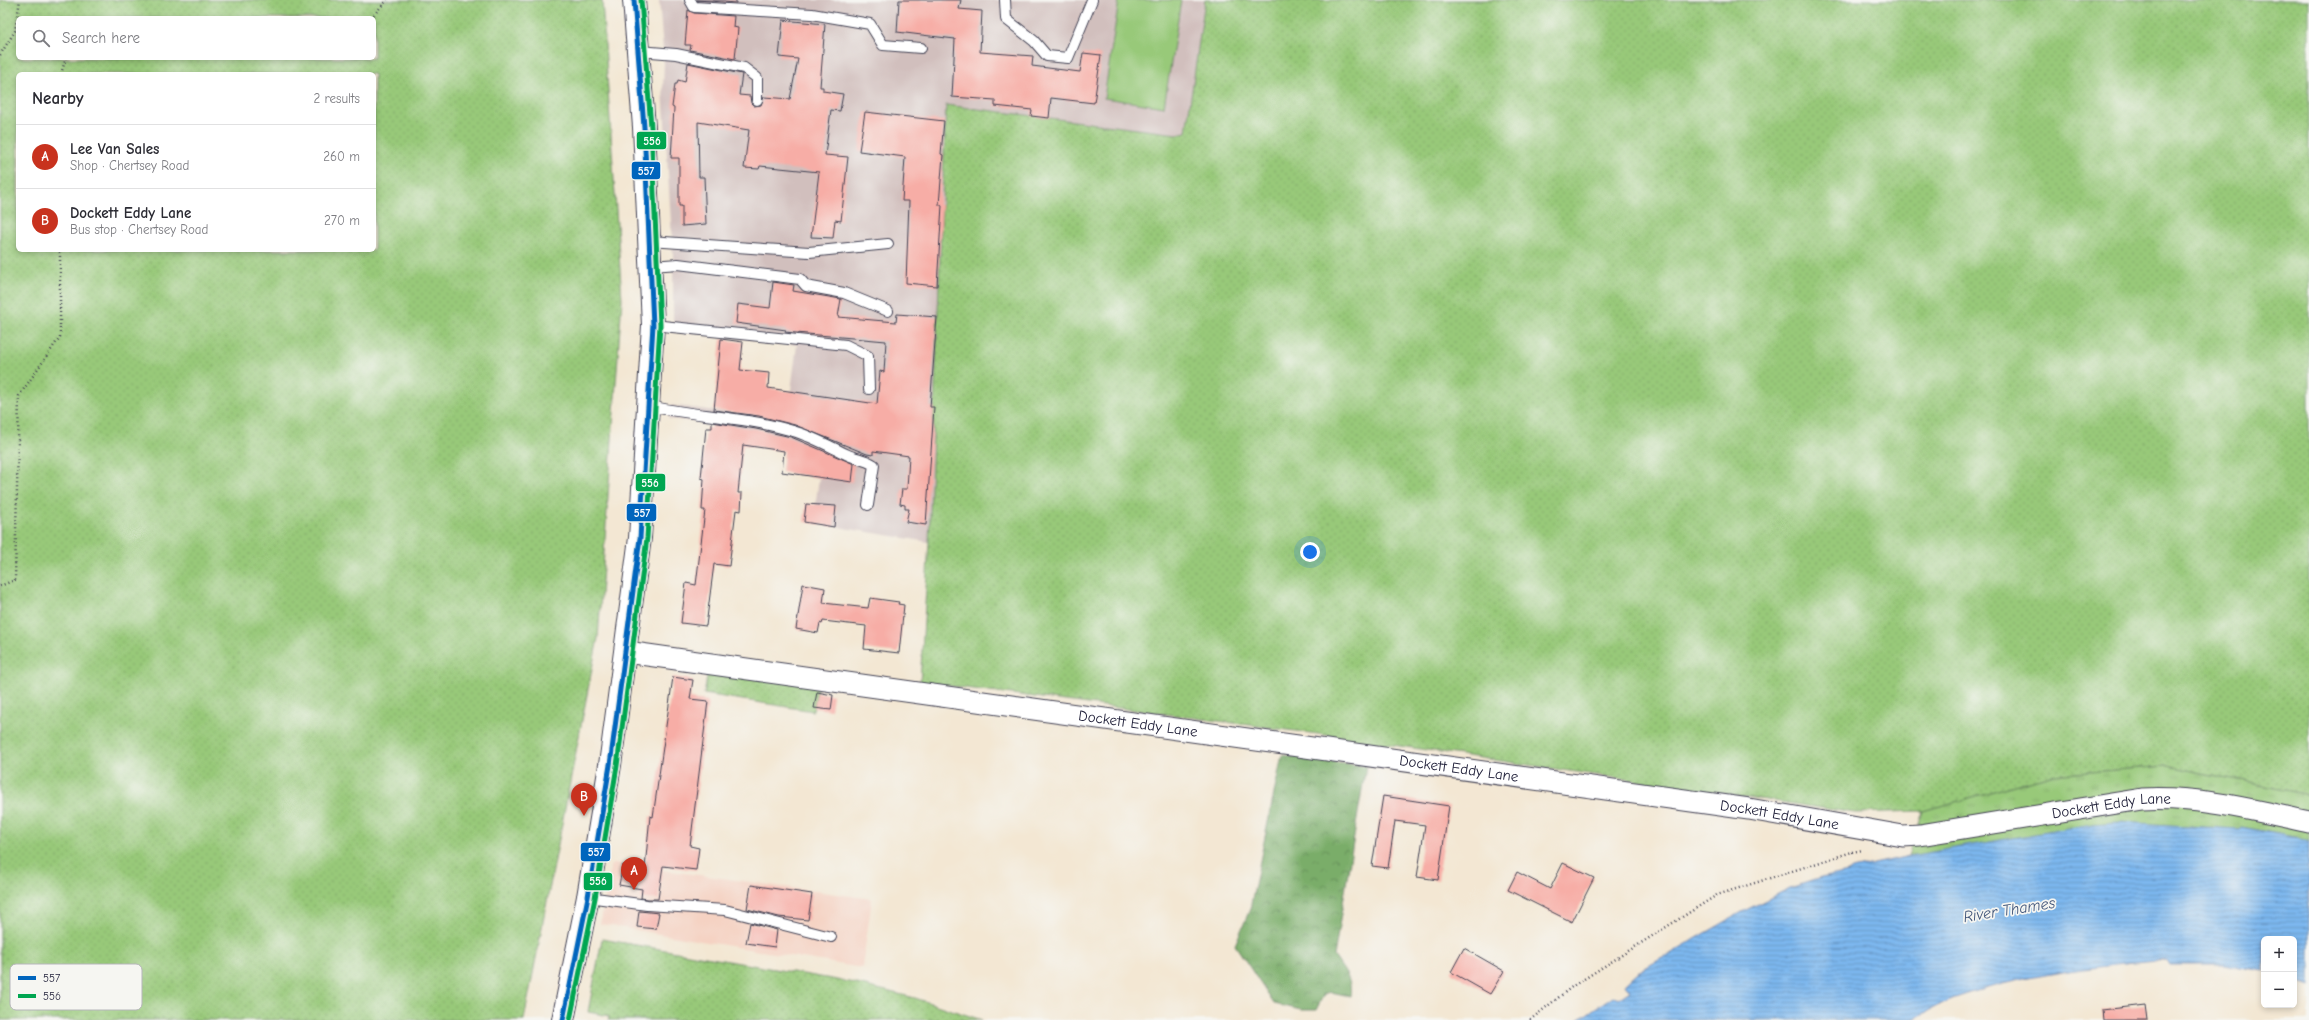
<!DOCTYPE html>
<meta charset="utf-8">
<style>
body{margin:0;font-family:"Comic Neue",sans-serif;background:#f2f2f3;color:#2b2b33}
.controls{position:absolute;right:12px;bottom:12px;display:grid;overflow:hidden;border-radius:6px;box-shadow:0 2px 6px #0003}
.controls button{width:36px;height:36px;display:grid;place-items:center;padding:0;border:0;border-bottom:1px solid #e1e1e2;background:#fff;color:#2b2b33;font:20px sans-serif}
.you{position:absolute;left:1310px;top:552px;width:14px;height:14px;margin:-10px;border:3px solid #fff;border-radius:50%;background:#1a73e8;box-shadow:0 0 0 6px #1a73e833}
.badge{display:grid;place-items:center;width:26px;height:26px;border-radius:50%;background:#c8321e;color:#fff;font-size:13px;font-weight:700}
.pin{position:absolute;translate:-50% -33px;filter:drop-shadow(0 1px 2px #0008)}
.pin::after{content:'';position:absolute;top:21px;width:14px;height:12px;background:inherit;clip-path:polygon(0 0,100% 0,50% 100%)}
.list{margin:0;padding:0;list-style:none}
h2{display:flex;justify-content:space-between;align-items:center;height:52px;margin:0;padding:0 16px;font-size:17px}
h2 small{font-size:13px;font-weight:400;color:#7c7c81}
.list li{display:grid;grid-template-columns:26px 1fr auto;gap:12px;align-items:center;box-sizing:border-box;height:64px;padding:0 16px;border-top:1px solid #e1e1e2}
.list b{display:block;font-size:15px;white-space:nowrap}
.list p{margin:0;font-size:13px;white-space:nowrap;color:#7c7c81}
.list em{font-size:13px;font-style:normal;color:#7c7c81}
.icon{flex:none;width:22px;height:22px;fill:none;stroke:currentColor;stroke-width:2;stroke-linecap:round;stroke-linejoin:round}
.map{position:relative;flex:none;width:2309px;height:1020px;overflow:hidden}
.search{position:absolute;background:#fff;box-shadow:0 2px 6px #0003;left:16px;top:16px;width:360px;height:44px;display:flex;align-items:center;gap:10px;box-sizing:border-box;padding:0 14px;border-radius:6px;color:#7c7c81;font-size:15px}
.panel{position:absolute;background:#fff;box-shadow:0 2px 6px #0003;left:16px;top:72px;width:360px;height:180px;border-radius:6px}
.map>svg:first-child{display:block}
</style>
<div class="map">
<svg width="2309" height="1020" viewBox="0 0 2309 1020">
<defs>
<pattern id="grass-dots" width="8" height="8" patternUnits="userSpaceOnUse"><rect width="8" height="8" fill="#98c979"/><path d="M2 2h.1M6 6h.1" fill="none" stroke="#83ac6a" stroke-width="1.8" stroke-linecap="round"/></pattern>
<pattern id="forest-crowns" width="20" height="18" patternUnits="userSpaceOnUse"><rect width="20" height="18" fill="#7aad69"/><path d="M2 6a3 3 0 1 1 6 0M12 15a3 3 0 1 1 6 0" fill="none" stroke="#648c58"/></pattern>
<pattern id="park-tufts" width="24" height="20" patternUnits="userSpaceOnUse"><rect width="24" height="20" fill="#98c979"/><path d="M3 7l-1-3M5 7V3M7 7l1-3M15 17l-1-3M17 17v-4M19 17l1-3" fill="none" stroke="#83ac6a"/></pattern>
<pattern id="water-rules" width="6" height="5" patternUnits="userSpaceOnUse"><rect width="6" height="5" fill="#7db7ee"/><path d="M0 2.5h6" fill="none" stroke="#6694c2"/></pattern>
</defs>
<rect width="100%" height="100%" fill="#f6f6f2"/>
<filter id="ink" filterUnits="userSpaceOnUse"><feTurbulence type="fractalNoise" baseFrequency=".025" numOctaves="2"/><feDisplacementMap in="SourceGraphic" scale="8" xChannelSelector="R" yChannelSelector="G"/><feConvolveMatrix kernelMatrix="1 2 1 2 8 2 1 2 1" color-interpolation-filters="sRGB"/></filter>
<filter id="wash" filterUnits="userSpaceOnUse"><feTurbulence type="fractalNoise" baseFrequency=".012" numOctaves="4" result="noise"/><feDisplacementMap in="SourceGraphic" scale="16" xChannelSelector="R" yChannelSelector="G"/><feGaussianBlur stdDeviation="0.9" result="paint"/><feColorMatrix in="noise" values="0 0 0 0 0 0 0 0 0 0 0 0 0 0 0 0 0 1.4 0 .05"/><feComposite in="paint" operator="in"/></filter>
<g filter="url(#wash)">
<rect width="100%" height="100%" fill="#f3e7d3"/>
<path fill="#f5d2c2" d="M612,863l260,36 -10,69 -262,-44z"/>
<path fill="#d1bfbd" d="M659,0h546l-19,132 -9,2 -231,-28 -17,436 -116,-19 6,-45 -32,-5 3,-22 -26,-14 1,-7 -96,-11v-14l118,15 10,-75 -124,-15v-73l-10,-169 1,-25z"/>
<path fill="url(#grass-dots)" stroke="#5d765a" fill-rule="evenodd" d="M0,0h602l20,299 -24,339 -74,382h-524zM18,18h356v40h-356zM18,74h356v176h-356z
M1205,0h1104v795l-141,-29 -117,9 -128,36 -68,2 -537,-79 -398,-52 9,-140 17,-437 231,29 9,-2z
M708,672l110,13 -5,26 -109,-17z
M602,939l247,43 66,16 67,22h-374l1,-4 -21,-4z"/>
<path fill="url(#forest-crowns)" stroke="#4e6852" d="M1282,755l84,11 -32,190c9,14 19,23 16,40l-19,-4 -7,2 -8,16h-15l-27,-6 -39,-59 15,-36z"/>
<path fill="url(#park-tufts)" stroke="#5d765a" d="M2168,766l141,29v45l-68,-13 -2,2 -330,27 14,-45 128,-36z"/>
<path fill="#98c979" stroke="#5d765a" d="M1119,0h62l-17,107 -60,-9z"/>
<path fill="url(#water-rules)" stroke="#506c94" d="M2119,822l120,7 2,-2 68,13v145l-15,-6v-40h-30v32l-40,-7h-55l-2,-4c-69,6 -140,14 -206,36 -17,5 -34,16 -49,24h-334l35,-24 5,3 12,-8 -5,-7 13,-12 104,-60 48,-24 31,-10 27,-6 4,-3 57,-13 183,-32z"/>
<g id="blocks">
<path fill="#f7ada6" d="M697,0h39v3z
M899,0h62l-2,9 23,2 -2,41 53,4 -1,10 48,6 3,-19 18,2 -7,48 -43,-5 -2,20 -18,-2 1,-6 -37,-4v-6l-43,-3 3,-58 -58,-7z
M688,10l6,3 40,3 -1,11 5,1 -3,31 -45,-9 1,-5h-6z
M783,20l42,4 -5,63h3v4l20,3 -3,17 -9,-1 -6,45 23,2 -7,64 -6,-1 -2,18 -22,-1 8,-65 -59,-6 -1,3 -15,-1 5,-38 -51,-8 1,55h5l2,47 -24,2v-20h-3v-48h-8l3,-50 -2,-1 3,-23h2l1,-4 7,2 3,-19 54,11 -3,21 11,1 1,7 3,3 7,-1 3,-8 26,2 8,-40 -19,-2z
M865,112l79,9 -3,33 2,1 -4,50h3l-5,81 -31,-3 3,-82h-7l3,-44 -46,-6z
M773,282l21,3 -1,6 48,8 -3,18 58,5 1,-8 40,3 -7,90h4l-8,118 -20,-3 3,-13h-4v-4l-5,-1 2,-15h5l2,-33 -36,-5v4l-6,-1 -72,-29 -36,-9 -45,-6 7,-71 22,3 -3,28 29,3 -1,15 109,16 3,-33 4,1 2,-31 -101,-9 1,-2 -50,-7 2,-19 32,4z
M712,422l44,7 35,8 63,27 -2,18 -70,-10 2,-21 -41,-6 -5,48h4l-1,18 -5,-1 -7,56 -15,-2 -8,62 -25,-3 5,-40 10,2 9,-75h-3l2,-31 -3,-1 5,-50h6z
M806,504l30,2 -2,21 -30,-5z
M803,584l22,4 -2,15 45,5 2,-10 29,4 -1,2 6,1 -5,48 -35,-4 2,-23 -43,-5 -1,3 -2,-1 -2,10 -22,-4z
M673,677l20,3 -3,19 18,2 -18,145 9,2 -3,22 -33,-4 -5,33h-10l-7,-1 1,-9 -23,-4 4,-20 22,3 5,-52 3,1z
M817,692l16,3 -2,15 -17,-2z
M1383,796l66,10 -11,74 -21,-3 8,-52 -30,-4 -7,47 -16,-2z
M1563,863l31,15 -22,44 -64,-32 9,-18 33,17z
M751,885l61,9 -4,26 -29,-3 -32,-8z
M639,911l20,2 -3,16 -19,-2z
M750,923l27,7 -2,17 -29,-4z
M1464,948l40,23 -14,23 -39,-22z
M2145,1005l2,15h-44l-1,-10z"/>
</g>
</g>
<g filter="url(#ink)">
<use href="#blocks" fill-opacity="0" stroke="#414052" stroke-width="1"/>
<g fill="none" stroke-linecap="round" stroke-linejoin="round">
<defs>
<path id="lane" d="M690,0l4,7 118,7 58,10 13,21 38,3
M1005,0l1,19 28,22 13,15 21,2 24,-58
M639,51l37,3 68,14 13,10v22
M650,241l159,11 79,-8
M652,266l26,-2 122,15 6,7 38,7 44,18
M653,325l193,20 22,11 1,33
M648,406c48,10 98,11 145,25 18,5 36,15 53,23 10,5 19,5 28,11l-6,40
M588,897l59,8 78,5 106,27"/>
<g id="street">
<path id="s1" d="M626,652l1123,157 154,27 17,-1 222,-36c57,-3 112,11 167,23"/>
</g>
<path id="secondary" d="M563,1020l25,-123 22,-132 30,-227 13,-213 -9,-198 -10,-127"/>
</defs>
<use href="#lane" stroke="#414052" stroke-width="12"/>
<use href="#street" stroke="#414052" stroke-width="23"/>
<use href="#secondary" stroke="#414052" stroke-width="24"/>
<path stroke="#414052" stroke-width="2.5" stroke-dasharray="1 3" stroke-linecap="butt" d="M371,18l16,-18
M0,55l15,-24 5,-31
M61,74l5,-16
M0,586l15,-6 4,-184 41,-59v-87
M1852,852l11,-2
M1530,1020l43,-34 144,-91 135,-43"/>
<use href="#lane" stroke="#fff" stroke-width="10"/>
<use href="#street" stroke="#fff" stroke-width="21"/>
<use href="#secondary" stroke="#fff" stroke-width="22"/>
<defs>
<path id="bus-1" d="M563,1020l25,-123 22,-132 30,-227 13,-213 -9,-198 -10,-127"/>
<path id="bus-2" d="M570,1020l25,-122 22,-132 30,-228 13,-213 -9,-198 -10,-127"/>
</defs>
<use href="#bus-1" stroke="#f6f6f2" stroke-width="8"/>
<use href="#bus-2" stroke="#f6f6f2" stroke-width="8"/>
<use href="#bus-1" stroke="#0065bd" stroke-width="5"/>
<use href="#bus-2" stroke="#00a651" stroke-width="5"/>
</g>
</g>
<g text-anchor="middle" stroke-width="3.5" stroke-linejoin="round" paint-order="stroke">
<g font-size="15" fill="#22223b" stroke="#f6f6f2">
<text dy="5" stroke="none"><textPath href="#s1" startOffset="517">Dockett Eddy Lane</textPath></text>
<text dy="5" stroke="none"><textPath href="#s1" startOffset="841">Dockett Eddy Lane</textPath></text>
<text dy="5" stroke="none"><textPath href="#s1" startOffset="1501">Dockett Eddy Lane</textPath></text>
<text dy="5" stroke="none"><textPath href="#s1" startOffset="1165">Dockett Eddy Lane</textPath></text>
</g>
<g font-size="16" font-style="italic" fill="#42567a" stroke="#f6f6f2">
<text transform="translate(2009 909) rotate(-9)" y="6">River Thames</text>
</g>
</g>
<rect x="10" y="964" width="132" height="46" rx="6" fill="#f6f6f2" stroke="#b6b6bb" stroke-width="1"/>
<rect x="18" y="976" width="18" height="4" fill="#0065bd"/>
<rect x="18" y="994" width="18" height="4" fill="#00a651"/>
<g font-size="11" fill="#22223b">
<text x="43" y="982">557</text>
<text x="43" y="1000">556</text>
</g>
<g stroke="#f6f6f2" stroke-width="1.5">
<rect x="636" y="131" width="31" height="19" rx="4" fill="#00a651"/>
<rect x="631" y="161" width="30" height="19" rx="4" fill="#0065bd"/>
<rect x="635" y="473" width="31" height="19" rx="4" fill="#00a651"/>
<rect x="626" y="503" width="31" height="19" rx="4" fill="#0065bd"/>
<rect x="580" y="842" width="31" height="20" rx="4" fill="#0065bd"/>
<rect x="583" y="872" width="30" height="19" rx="4" fill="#00a651"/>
</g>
<g font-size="11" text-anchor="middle" font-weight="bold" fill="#fff">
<text x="652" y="145">556</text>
<text x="646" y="175">557</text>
<text x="650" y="487">556</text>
<text x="642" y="517">557</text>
<text x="596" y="856">557</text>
<text x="598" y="885">556</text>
</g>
</svg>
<div class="controls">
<button>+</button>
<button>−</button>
</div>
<div class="you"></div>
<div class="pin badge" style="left:634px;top:890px">A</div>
<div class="pin badge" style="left:584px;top:816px">B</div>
<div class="search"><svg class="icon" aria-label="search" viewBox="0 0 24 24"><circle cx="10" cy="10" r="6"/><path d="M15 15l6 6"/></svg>Search here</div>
<section class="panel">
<h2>Nearby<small>2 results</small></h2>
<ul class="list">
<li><span class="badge">A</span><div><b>Lee Van Sales</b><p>Shop · Chertsey Road</p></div><em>260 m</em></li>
<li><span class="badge">B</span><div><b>Dockett Eddy Lane</b><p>Bus stop · Chertsey Road</p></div><em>270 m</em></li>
</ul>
</section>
</div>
